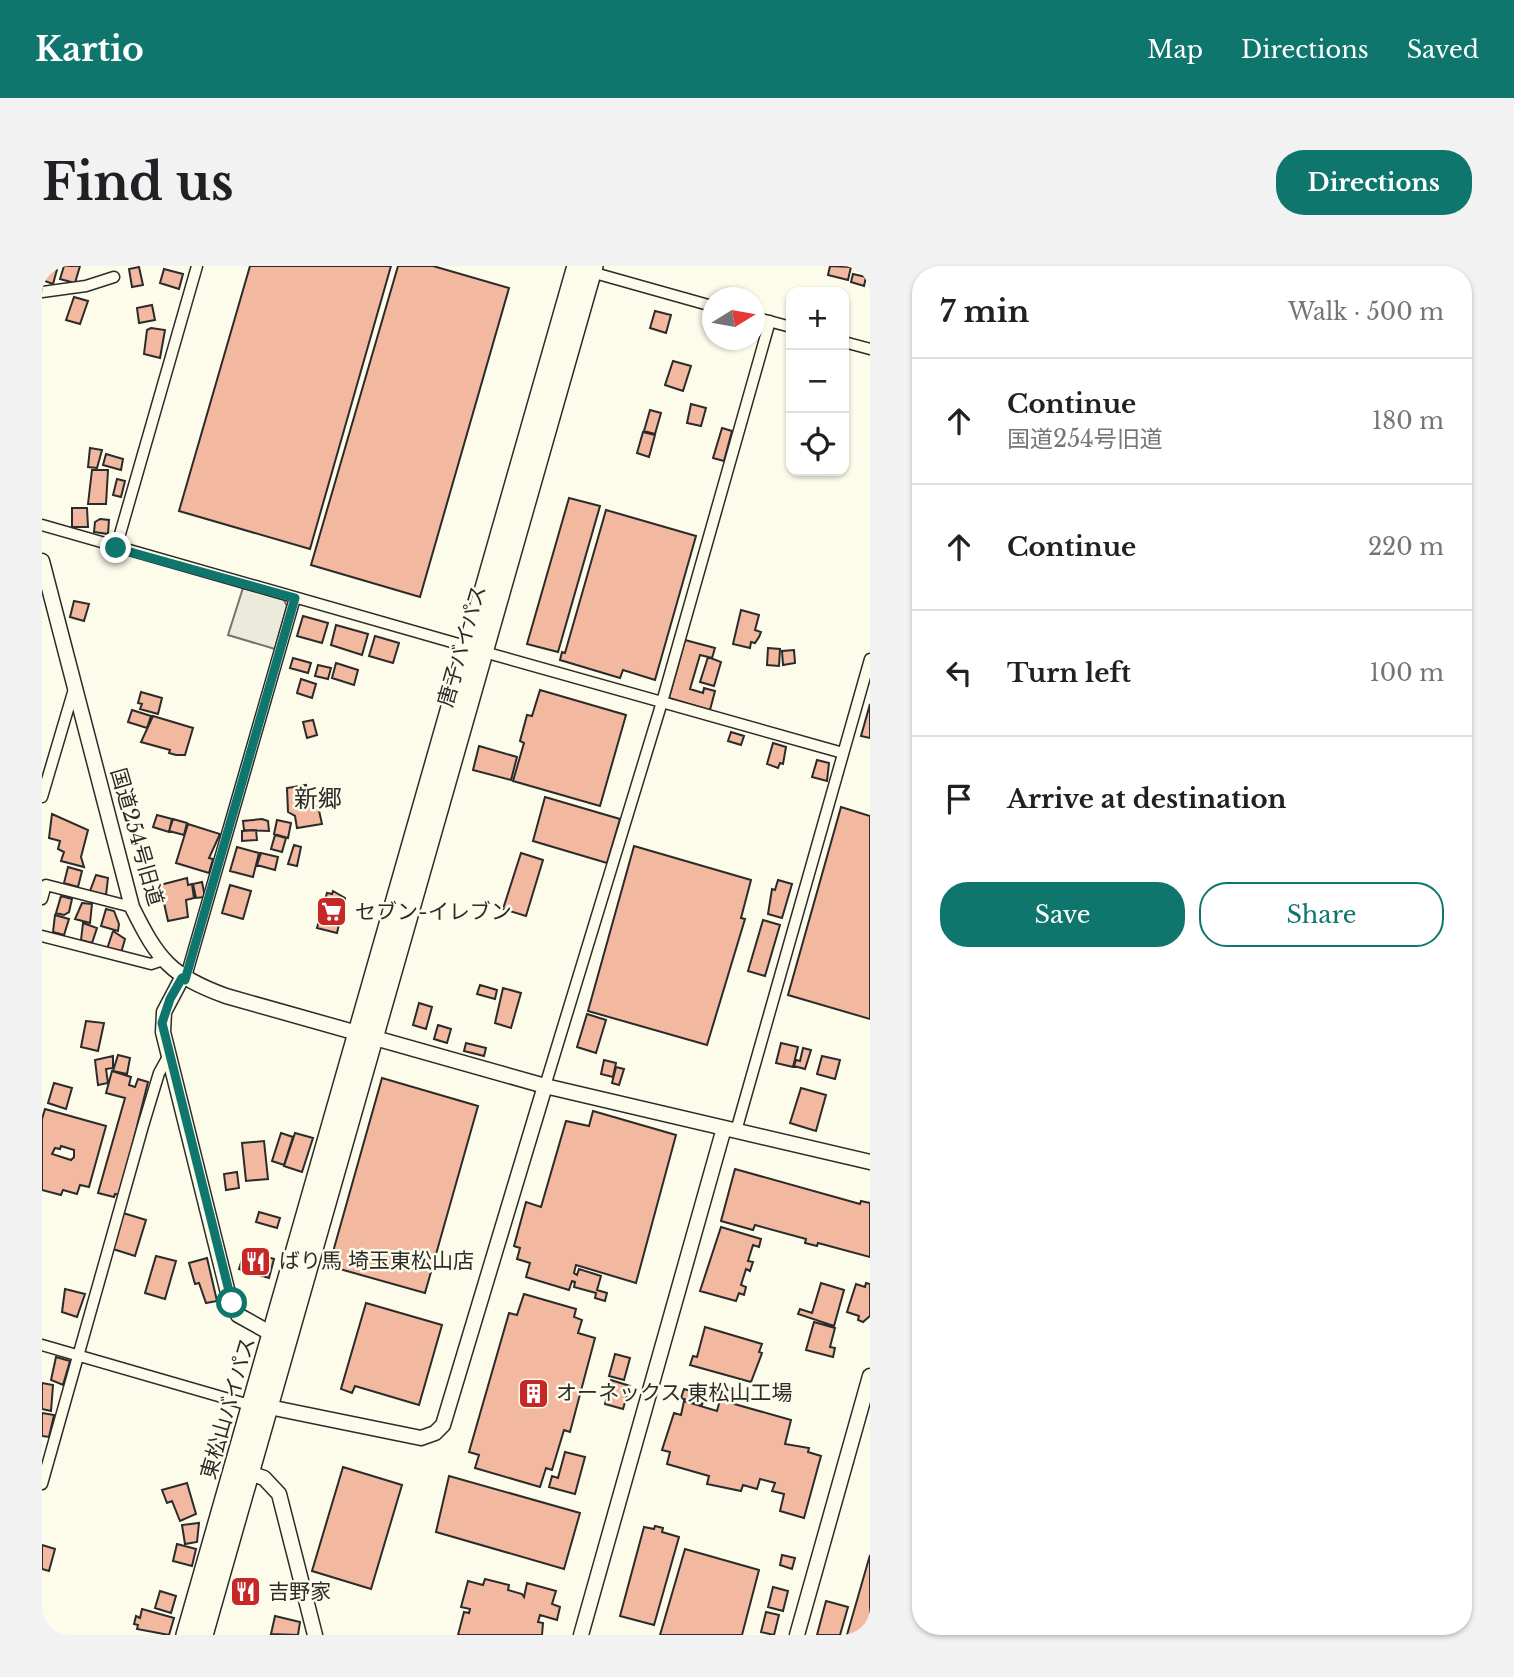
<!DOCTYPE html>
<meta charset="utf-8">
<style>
body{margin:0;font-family:"Libre Baskerville","Noto Sans JP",serif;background:#f2f2f2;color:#202124}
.controls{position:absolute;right:21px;top:21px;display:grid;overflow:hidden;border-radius:14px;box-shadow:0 2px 5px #0004}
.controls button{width:63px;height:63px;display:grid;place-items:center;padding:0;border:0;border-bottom:2px solid #e0e0e0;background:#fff;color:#202124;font:35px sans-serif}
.compass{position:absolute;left:660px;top:21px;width:63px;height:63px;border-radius:50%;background:#fff;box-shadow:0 2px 5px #0004;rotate:79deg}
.stop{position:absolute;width:21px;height:21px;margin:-16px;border:5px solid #0f766e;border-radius:50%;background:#fff}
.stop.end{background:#0f766e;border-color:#fff;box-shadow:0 2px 7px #0008}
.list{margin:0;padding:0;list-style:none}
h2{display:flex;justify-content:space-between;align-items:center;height:91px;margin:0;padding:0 28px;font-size:30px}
h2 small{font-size:23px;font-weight:400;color:#757577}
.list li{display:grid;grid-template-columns:46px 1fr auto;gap:21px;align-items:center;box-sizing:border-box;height:126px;padding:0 28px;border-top:2px solid #e0e0e0}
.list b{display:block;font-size:26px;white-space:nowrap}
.list p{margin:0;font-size:23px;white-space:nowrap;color:#757577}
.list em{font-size:23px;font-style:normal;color:#757577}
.actions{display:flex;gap:14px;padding:21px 28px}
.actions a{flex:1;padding:16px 0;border:2px solid #0f766e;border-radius:28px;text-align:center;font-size:24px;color:#0f766e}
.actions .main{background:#0f766e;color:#fff}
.icon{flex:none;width:38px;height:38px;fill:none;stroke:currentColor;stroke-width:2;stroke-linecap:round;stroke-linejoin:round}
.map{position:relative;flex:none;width:828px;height:1369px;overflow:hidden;border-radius:28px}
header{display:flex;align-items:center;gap:42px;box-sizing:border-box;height:98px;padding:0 35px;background:#0f766e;color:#fff}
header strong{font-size:33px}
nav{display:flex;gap:38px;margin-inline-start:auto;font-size:24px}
.intro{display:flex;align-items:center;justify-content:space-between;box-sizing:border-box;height:168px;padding:0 42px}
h1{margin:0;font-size:49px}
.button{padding:18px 32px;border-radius:28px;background:#0f766e;color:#fff;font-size:24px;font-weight:700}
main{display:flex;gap:42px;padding:0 42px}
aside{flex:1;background:#fff;border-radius:28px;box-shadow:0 2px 5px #0004}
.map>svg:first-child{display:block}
</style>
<header>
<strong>Kartio</strong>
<nav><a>Map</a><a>Directions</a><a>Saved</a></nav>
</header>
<div class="intro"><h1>Find us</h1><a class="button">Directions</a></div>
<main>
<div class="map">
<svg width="828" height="1369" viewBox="0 0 828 1369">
<rect width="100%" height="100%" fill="#fdfbea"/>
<path fill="#ecebdb" stroke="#74746e" stroke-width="2" d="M201,322l41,12 3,6 -12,43 -47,-14z"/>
<path fill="#f2b8a0" stroke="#2b2b2b" stroke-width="2" fill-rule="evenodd" d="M0,0h16l-5,18 -11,-4z
M22,0h16l-5,17 -15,-4z
M208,0h141l-81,283 -131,-38z
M356,0h35l76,22 -89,309 -109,-32z
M788,0l21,1 -3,13 -20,-5z
M97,1l4,18 -11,2 -3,-18z
M122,3l19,5 -4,15 -19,-6z
M811,8l13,3 -2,9 -13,-4z
M32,31l14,4 -8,23 -14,-4z
M110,39l3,15 -16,3 -2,-15z
M613,45l16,4 -5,18 -16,-5z
M109,62l14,2 -5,28 -16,-4 3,-24z
M631,95l18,5 -8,25 -18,-6z
M649,138l15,4 -5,18 -14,-3z
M608,144l11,3 -6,21 -11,-3z
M680,162l10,3 -8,30 -11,-3z
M601,166l12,3 -6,22 -12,-4z
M48,182l12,2 -5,18 -9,-1z
M64,188l17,5 -2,11 -18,-5z
M50,204h16l-2,34h-18z
M75,213l8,2 -4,16 -8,-2z
M527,232l31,8 -42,146 -31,-8z
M30,242h15l1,19h-16z
M564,244l90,26 -41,144 -32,-10 -3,8 -60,-18 2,-8 3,1z
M58,253l9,1 -1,14 -14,-2 1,-10z
M32,335l15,3 -5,17 -14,-4z
M699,344l18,5 -4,15 6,2 -2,5 -4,6 -4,-1 -1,6 -17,-4z
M261,350l25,7 -6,20 -25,-7z
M294,359l32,9 -6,21 -31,-10z
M333,370l24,7 -6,20 -24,-7z
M643,374l30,8 -3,10 -12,-3 -10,34 13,4 1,-5 11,3 -5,19 -41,-12z
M726,382l12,1 -1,17 -12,-1z
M752,384l1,13 -12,2 -1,-14z
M666,391l13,5 -7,24 -14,-4z
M251,392l18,5 -3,10 -18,-5z
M294,397l22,7 -4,15 -22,-7z
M276,399l13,3 -3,11 -13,-3z
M259,413l15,5 -4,14 -15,-5z
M498,424l86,25 -26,91 -87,-25 11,-38 -4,-2 7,-26 5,1z
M99,426l21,6 -4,16 -18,-5 2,-5 -4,-1z
M828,438v34l-9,-2z
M90,444l19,6 -4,12 -19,-6z
M111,450l40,12 -8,27h-9l-7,-2 1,-3 -29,-8z
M271,454l4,15 -10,3 -4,-16z
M689,466l13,4 -3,9 -13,-4z
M731,477l13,4 -3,17 -3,-1 -2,5 -11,-4z
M437,480l38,11 -6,23 -38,-10z
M775,494l12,3 -2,18 -15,-4z
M264,519l5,22 7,-1 4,18 -25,4 -2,-12 -7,-4 -1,-24z
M503,531l75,22 -13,44 -74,-22z
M799,541l29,9v203l-82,-24z
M10,548l36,16 -7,27 3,10 -23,-6 3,-9 -6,-3 2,-8 -11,-3z
M115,549l15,4 -3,13 -16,-5z
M131,553l14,4 -3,12 -15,-4z
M220,553l6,2 1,10 -25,-1 -1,-9z
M235,554l14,3 -3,15 -14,-4z
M146,558l32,10 -11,24 4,1 -4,14 -33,-10z
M214,564l1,10 -15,1v-10z
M233,569l11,3 -4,14 -11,-3z
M252,579l7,2 -4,19 -9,-2z
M592,580l117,34 -10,38 4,1 -38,126 -119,-34z
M195,581l22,6 -6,24 -23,-6z
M219,587l17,4 -3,13 -18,-5z
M479,587l22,7 -17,56 -23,-7z
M26,601l14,4 -4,16 -14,-4z
M54,609l12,3 -2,17 -16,-4z
M145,612l1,7 4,-1 2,14 -8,2 2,17 -20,4 -8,-36z
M736,614l14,4 -10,34 -14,-4 4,-25 3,1z
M160,616l3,15 -9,1 -3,-14z
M188,619l21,6 -8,28 -21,-6z
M291,625l12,7 -8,35 -20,-5 10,-35 5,1z
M19,630l11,3 -3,13 -5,3 -8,-2z
M40,637l10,1 -2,19 -15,-4z
M64,643l8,2 5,13 -1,7 -17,-5z
M13,649l14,4 -5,16 -11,-3z
M721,654l17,5 -15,51 -17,-5z
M41,657l14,5 -5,15 -11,-3z
M71,665l12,8 -4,14 -14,-4z
M438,719l17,5 -2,9 -18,-5z
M461,722l18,5 -10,35 -16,-5z
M377,737l13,4 -6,22 -13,-4z
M545,748l19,6 -10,33 -19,-6z
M44,755l18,2 -6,28 -17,-4z
M396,759l13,4 -4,14 -13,-4z
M424,777l20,5 -2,8 -20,-5z
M739,777l17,4 -5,20 -17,-4z
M761,782l8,2 -6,19 -11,-3 2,-6 4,1z
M76,789l12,3 -3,16 -14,-3z
M71,790v12l-7,1 2,14 -10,2 -3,-25z
M780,790l18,4 -5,19 -18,-5z
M562,794l12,3 -3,14 -12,-3z
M574,801l8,2 -5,16 -7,-2z
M70,805l19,6 -2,8 6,2 3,-8 10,3 -28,113 -5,-1 -1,3 -16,-4 27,-95 -19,-5z
M340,812l96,28 -53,187 -96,-27z
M12,817l18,5 -6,21 -18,-6z
M759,822l25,7 -10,36 -26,-8z
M3,843l61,17 -17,61 -9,-2 -3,9 -14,-4 -2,5 -19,-5v-71zM19,880l13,4v7l-3,3 -19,-6 3,-6 5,1z
M551,845l83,24 -40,148 -60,-18 -2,8 3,2 2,-6 22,7 -4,14 10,3 -2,8 -10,-3 1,-5 -22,-6 1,-5 -3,-1 -3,9 -43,-13 4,-14 -13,-4 3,-11 -6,-2 12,-44 15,5 25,-86 23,5z
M239,867l12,4 -9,28 -12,-4z
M253,867l18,5 -11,34 -18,-6z
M222,875l4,38 -22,2 -4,-38z
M693,903l125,35 1,-3 9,2v54l-52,-14 -1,3 -12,-3 1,-4 -51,-14 -2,5 -32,-9z
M195,906l2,16 -13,2 -2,-16z
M217,946l21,6 -3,10 -21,-6z
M81,947l23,7 -11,36 -22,-7z
M679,961l40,12 -2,8 -6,-2 -5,16 5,1 -3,9 -4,-2 -5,16 5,2 -2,8 -5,-2 -3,8 -36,-10z
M203,984l29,9 -5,19 -30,-9z
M114,990l20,5 -11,38 -20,-6z
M165,992l10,43 -11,2 -7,-20 -4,1 -6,-21z
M779,1017l23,7 -10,36 -36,-12 2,-5 12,4z
M824,1017l4,1v32l-7,6 -5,-2 1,-4 -12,-4 9,-28 9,3z
M23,1023l20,5 -8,23 -15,-5z
M482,1028l52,15 -2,8 8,3 -4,13 17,5 -25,94 -6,-2 -12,40 -6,-2 -6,19 -65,-19 4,-13 -10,-3 40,-139 8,2z
M324,1037l76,22 -23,80 -64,-19 -3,7 -11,-4z
M772,1056l21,6 -5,19 5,1 -2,9 -27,-7z
M663,1061l57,17 -3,8 3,1 -11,29 -61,-17 3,-9 4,1z
M573,1088l15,4 -6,22 -15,-4z
M14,1091l14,4 -7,24 -12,-5z
M569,1114l19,6 -7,23 -18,-5z
M0,1117l11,2 -2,26 -9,-2z
M642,1123l21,6 -3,10 -21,-7z
M678,1134l71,20 -6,24 24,4 -1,4 13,4 -17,62 -24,-7 4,-17 -12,-3 3,-8 -15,-4 -3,10 -14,-4 -2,6 -34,-7 2,-8 -42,-12 3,-12 -8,-2 12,-37 7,2 3,-14 33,10z
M0,1147l12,2 -5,22 -7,-1z
M523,1186l20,5 -10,37 -26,-7 3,-11 6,2z
M301,1201l59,18 -31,104 -59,-18z
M407,1210l131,37 -16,56 -128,-37z
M145,1217l9,31 -16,7 -8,-20 -5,2 -5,-13z
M157,1257l-2,19 -12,2 -3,-19z
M613,1260l8,2 -1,4 17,5 -25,88 -34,-9 24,-89 10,2z
M135,1278l19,5 -4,17 -19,-5z
M0,1279l13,4 -6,22 -7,-2z
M643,1283l74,21 -17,65h-82z
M740,1289l13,3 -3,11 -12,-4z
M828,1289v80h-23z
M443,1313l24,6 -1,5 14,4 2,3 3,-14 29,8 -4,13 8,3 -3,13 -17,-5 -2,7 5,1 -1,12h-84l6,-23 5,1 1,-4 -9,-2 7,-26 15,4z
M194,1320l23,6 -4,13 -22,-6z
M731,1321l15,4 -5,20 -15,-4z
M118,1325l16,5 -5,17 -16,-5z
M784,1335l22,6 -8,28h-23z
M100,1343l32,9 -5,17 -32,-6 1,-4 -4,-1 2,-8 4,2z
M724,1346l13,3 -5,20 -13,-3z
M233,1350l25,6 -2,13 -27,-1z"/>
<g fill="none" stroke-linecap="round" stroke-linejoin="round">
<defs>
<path id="minor" d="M549,6l121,34
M0,26l44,-6 28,-9
M712,51l37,10
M802,76l26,7
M0,259l427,122
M74,282l81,-282
M442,386l359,101
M0,531l32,-108
M0,633l4,-14 86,22
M0,670l109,28 12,-4
M143,714l110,-382
M503,820l117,-384 108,-381
M694,865l134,-472
M0,1079l211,61
M0,1218l101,-358 16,-53 10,-18"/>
<path id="tertiary" d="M0,295l90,346c26,53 39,69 94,89l319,90 325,76
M140,712l-18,34 -1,20 64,257 11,26 34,19
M227,1141l152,31 14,-5 8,-8 102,-339
M207,1207l15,5 15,16 36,141
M539,1369l143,-507
M755,1369l73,-259"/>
<path id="trunk" d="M144,1369l391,-1369
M161,1369l390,-1369"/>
</defs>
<use href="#minor" stroke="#2b2b2b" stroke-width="13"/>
<use href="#tertiary" stroke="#2b2b2b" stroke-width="17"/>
<use href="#trunk" stroke="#2b2b2b" stroke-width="22"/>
<use href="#minor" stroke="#fdfbea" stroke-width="10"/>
<use href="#tertiary" stroke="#fdfbea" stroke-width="14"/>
<use href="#trunk" stroke="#fdfbea" stroke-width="19"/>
</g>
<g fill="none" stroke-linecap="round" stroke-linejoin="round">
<path stroke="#0f766e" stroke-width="9" d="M74,282l179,50 -110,382 -3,-2 -12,21 -8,24 70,280"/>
</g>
<defs>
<symbol id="supermarket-square" viewBox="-11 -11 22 22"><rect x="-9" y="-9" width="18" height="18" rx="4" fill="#c62828" stroke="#fdfbea"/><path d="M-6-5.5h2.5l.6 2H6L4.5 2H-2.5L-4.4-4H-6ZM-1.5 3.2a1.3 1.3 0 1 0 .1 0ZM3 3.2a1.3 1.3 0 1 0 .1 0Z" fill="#fff"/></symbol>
<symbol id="restaurant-square" viewBox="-11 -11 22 22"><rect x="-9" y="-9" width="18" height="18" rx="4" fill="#c62828" stroke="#fdfbea"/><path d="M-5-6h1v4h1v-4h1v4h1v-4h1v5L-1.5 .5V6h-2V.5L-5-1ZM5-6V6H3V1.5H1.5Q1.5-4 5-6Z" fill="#fff"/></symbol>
<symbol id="building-square" viewBox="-11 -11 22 22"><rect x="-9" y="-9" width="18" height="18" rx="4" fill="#c62828" stroke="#fdfbea"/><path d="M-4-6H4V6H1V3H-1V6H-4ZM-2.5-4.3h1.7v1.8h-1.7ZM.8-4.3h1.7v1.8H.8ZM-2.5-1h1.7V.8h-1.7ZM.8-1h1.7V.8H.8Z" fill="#fff"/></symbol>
</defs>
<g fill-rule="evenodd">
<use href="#supermarket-square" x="272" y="628" width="35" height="35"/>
<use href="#restaurant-square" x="196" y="978" width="35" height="35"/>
<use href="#building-square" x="474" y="1110" width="35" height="35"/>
<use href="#restaurant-square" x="186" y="1308" width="35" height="35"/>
</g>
<g text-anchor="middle" stroke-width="5" stroke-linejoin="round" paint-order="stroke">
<g font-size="21" fill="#2b2b2b" stroke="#fdfbea">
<text transform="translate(420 380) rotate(-74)" y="7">唐子バイパス</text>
<text transform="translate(95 571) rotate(74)" y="7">国道254号旧道</text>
<text transform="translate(186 1142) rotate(-74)" y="7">東松山バイパス</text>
</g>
<g font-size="21" fill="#2b2b2b" stroke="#fdfbea" text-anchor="start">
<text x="313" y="653">セブン-イレブン</text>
<text x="237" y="1002">ばり馬 埼玉東松山店</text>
<text x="514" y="1134">オーネックス 東松山工場</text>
<text x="226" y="1333">吉野家</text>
</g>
<g font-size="24" fill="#2b2b2b" stroke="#fdfbea">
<text x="276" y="541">新郷</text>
</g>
</g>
</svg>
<div class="controls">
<button>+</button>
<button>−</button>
<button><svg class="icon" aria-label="locate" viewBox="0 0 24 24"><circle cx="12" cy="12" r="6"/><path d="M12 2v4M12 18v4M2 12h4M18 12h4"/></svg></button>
</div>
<svg class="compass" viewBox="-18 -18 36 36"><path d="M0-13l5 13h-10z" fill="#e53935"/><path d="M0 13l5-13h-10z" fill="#757577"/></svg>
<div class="stop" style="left:190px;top:1037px"></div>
<div class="stop end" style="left:74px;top:282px"></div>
</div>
<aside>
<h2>7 min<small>Walk · 500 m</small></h2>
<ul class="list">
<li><svg class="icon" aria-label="ahead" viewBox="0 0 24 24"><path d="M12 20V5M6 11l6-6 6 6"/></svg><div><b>Continue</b><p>国道254号旧道</p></div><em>180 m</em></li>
<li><svg class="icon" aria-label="ahead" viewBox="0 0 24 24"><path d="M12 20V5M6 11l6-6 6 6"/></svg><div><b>Continue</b></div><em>220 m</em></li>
<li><svg class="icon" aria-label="left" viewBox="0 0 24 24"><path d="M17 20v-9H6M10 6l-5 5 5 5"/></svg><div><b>Turn left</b></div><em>100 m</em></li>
<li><svg class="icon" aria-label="arrive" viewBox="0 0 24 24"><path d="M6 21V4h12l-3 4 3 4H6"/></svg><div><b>Arrive at destination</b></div></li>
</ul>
<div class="actions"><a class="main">Save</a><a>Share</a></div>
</aside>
</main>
